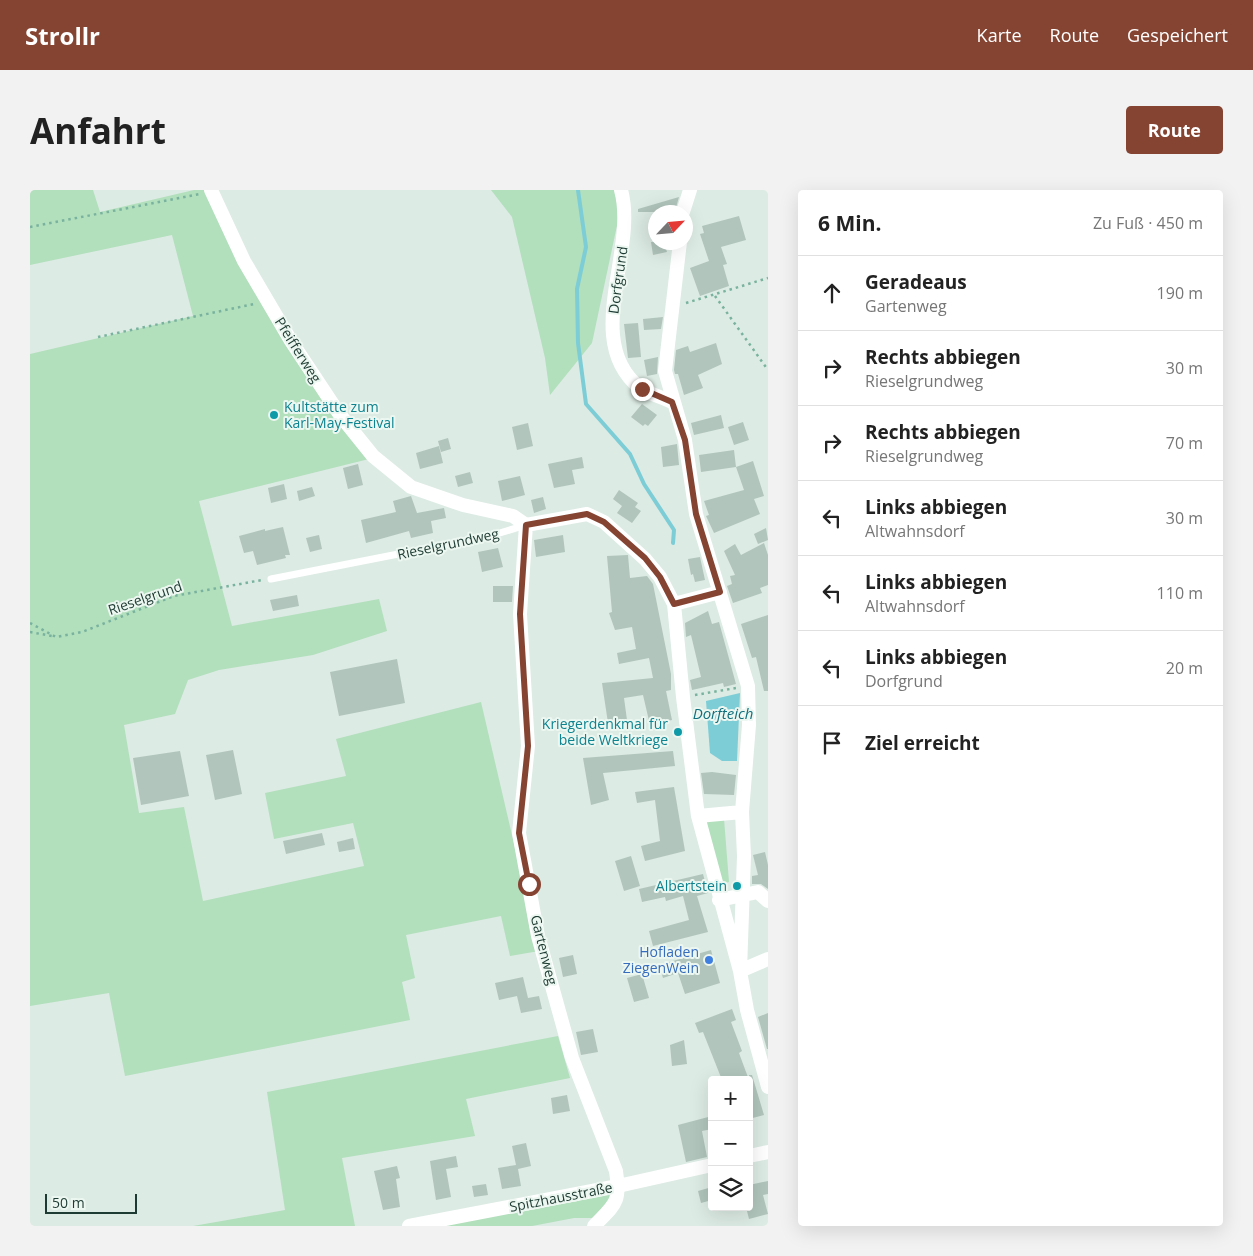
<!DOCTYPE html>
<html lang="de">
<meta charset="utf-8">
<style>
body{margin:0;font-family:"Open Sans",sans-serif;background:#f2f2f2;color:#222}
.controls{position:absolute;right:15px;bottom:15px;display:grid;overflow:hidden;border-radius:5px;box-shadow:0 5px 20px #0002}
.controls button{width:45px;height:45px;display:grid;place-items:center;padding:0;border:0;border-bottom:1px solid #e0e0e0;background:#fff;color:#222;font:25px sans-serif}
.compass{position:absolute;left:618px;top:15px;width:45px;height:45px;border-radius:50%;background:#fff;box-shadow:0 5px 20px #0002;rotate:64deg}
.scale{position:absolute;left:15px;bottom:12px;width:92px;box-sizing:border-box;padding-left:5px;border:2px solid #1d3b32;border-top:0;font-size:14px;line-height:18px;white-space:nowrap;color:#1d3b32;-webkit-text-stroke:4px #edf7f1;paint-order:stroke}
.stop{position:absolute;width:15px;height:15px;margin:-11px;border:4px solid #854332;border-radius:50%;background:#fff}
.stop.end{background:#854332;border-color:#fff;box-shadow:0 1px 5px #0008}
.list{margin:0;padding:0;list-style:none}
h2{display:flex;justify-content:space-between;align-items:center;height:65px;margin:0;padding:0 20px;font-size:21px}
h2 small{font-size:16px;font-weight:400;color:#767676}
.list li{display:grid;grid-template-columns:32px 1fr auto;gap:15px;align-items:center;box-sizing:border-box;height:75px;padding:0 20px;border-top:1px solid #e0e0e0}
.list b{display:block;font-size:19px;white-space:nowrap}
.list p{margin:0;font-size:16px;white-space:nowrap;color:#767676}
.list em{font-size:16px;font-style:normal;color:#767676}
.icon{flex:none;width:28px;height:28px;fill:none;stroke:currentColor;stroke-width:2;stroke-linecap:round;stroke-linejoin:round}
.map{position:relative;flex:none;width:738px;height:1036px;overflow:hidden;border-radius:5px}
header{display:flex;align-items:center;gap:30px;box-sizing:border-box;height:70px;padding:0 25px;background:#854332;color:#fff}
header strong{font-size:24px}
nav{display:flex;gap:28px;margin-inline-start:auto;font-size:18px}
.intro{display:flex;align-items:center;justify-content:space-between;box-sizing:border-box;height:120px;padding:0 30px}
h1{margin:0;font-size:35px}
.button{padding:12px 22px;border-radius:5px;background:#854332;color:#fff;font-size:18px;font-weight:700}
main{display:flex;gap:30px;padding:0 30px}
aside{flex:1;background:#fff;border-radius:5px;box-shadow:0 5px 20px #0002}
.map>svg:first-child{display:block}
</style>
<header>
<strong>Strollr</strong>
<nav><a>Karte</a><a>Route</a><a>Gespeichert</a></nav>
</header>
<div class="intro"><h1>Anfahrt</h1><a class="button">Route</a></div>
<main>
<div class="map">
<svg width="738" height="1036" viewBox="0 0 738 1036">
<rect width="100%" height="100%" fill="#dcebe4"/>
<path fill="#b2dfbc" d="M0,0h63l7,22 94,-22h13l162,269 -170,42 33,125 147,-27 8,32 -74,24 -94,15 -31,10 -13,34 -51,11 15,88 45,-6 19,94 161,-35 -11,-43 -79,16 -9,-46 81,-17 -10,-37 145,-37 58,249 -29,5 -9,-40 -95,19 9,43 -13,4 8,38 -285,56 -16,-83 -79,13v-652l163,-38 -21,-81 -142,30z
M461,0h127l4,12 -30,141 -42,52 -5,-37 -33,-141z
M694,629l5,63 -10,3 -15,-63z
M528,846l12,42 -104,21 9,37 -133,22 13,68h-162l92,-16 -18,-118z
M577,1003l6,3 -17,22h-22l-42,8h-97z"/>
<path fill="#7dcdd7" d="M710,503l-3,68h-15l-12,-8 -4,-52z"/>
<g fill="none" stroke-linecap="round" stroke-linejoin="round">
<path stroke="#7dcdd7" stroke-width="4" d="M548,0l8,57 -9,42 1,54 8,61 44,50 14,30 30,46 -1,13"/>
</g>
<path fill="#b1c5bc" d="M649,7l-4,14 -5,1h-32v-3z
M709,26l7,24 -25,7 6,17 -4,1 6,21 -29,10 -10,-28 19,-7 -9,-27 4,-1 -2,-7z
M621,52h13l3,10 -14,3z
M633,127l-2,12 -17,1 -1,-11z
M608,133l3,34 -13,1 -4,-34z
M686,153l6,21 -24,11 5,13 -19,7 -6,-21h-3l-1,-4 2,-20 12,-4 2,6z
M628,167l-1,17 -10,2 -3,-16z
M612,214l15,11 -9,11 -3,-2 -2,2 -12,-9z
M691,225l3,13 -30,7 -3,-12z
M713,232l6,18 -15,5 -6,-18z
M498,233l5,23 -16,4 -5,-23z
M418,248l3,11 -10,3 -3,-11z
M647,254l2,21 -16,2 -2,-20z
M409,256l4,17 -23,6 -4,-16z
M704,260l2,17 -35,5 -2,-17z
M552,267l2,11 -12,2 3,14 -21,4 -6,-24z
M723,271l11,35 -10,3 6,15 -46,19 -8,-17 3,-1 -5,-14 40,-11 -8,-23z
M328,274l5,21 -15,4 -5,-21z
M440,282l3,11 -15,4 -3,-11z
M490,286l5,19 -23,6 -4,-20z
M254,294l3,15 -16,4 -3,-15z
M282,297l3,9 -16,5 -2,-10z
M589,300l19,13 -3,4 6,4 -9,12 -15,-10 5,-7 -9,-7z
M381,306l6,17 27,-5 2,10 -15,3 2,12 -22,5 -2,-7 -43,12 -5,-23 35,-8 -3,-11z
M513,307l3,12 -12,4 -3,-13z
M253,337l7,28h-5l1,3 -29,7 -4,-14 -9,2 -5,-17 26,-7v2z
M736,338l2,12 -10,4 -4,-10z
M289,345l3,14 -12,3 -4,-14z
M533,345l2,17 -29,5 -2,-17z
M734,353l4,12v30l-8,3 2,5 -29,10 -6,-17 5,-2 -2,-8 5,-1 -11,-24 11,-7 6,11z
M468,358l5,19 -21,5 -4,-20z
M598,365l2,23 17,-2 6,8 18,90v16l-5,1 6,29 -22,5 -7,-30 -19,3 3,22 -19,3 -6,-40 51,-5 -4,-20 -30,6 -2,-11 19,-4 -4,-22 -17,3 -6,-17 3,-1 -5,-56z
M670,367l5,23 -10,2 -2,-8 -2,1 -3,-16z
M463,396h20l-1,16h-19z
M267,405l2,11 -26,5 -3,-11z
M678,421l4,13 7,-2 17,62 -12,3 -1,-4 -31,7 -2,-10 11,-3 -10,-42 -5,2 -1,-14z
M738,425v76h-4l-8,-34 -4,1 -11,-34z
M367,469l8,44 -66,13 -9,-44z
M203,560l9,44 -27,6 -9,-45z
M150,561l9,45 -48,9 -8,-47z
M643,561l2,15 -72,7 6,27 -18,5 -8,-47z
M682,582l24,3 -2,20 -30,-1 -3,-21z
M644,597l11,64 -40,10 -4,-15 19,-5 -5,-41 -18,3 -2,-11z
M292,643l3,12 -39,9 -3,-13z
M323,648l2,11 -16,3 -2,-10z
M735,662l3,13v24l-7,-5h-9v-8l6,-1 -5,-20z
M601,666l9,30 -16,5 -9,-30z
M673,684l5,19 -11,3 11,36 -55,14 -4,-15 40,-11 -6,-24 -17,5 -1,-4 -23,5 -3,-13z
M681,760l9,33 -35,11 -7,-21 -15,5 -4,-13z
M543,765l4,19 -14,3 -4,-19z
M612,784l7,24 -15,4 -7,-24z
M493,787l5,21 11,-2 3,13 -21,4 -4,-17 -18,4 -4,-17z
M702,819l4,11 -5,2 11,29 -3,2 10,27h-27l-19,-48 -4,1 -4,-10z
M738,823v36h-1l-9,-32z
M563,839l5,23 -17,3 -5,-23z
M654,850l3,24 -15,2 -2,-21z
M719,885h3l12,40 -15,4z
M537,905l3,16 -17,3 -2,-16z
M682,926v13l-10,2 5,26 -21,5 -8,-37z
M496,953l5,23 -13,3 3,17 -19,3 -4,-21 18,-3 -4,-19z
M426,966l2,11 -12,2 5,28 -15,3 -6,-39z
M367,976l3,12 -4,1 4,28 -17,3 -9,-39z
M738,991v13l-5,1 5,19 -19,5 -3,-12h3v-22z
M456,994l2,11 -14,2 -2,-11z
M682,997v13l-11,3 -3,-12z"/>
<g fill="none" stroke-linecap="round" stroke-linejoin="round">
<path stroke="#79b29e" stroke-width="2.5" stroke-dasharray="2.5 4" stroke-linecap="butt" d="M0,37l170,-33
M685,106l53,74
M656,113l82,-25
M68,147l156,-33
M0,433l26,14 26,-5 92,-36 88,-16
M0,442l22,4
M665,505l41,-7"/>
<path stroke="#fff" stroke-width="7" d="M241,389l219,-43 36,-11"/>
<path stroke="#fff" stroke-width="14" d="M181,0l33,71 47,80 49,74 33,41 38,31 52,18 50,11 13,9
M591,0c17,61 -40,151 19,198 9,6 22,9 32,14
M653,22l7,-22
M650,52l-15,129 20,69 11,74 52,172 1,39 -7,87 2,44 -4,115
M496,335l-6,89 8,132 -9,87 19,103 34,122 44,113c5,32 -1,33 -22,55
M496,335l61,-11 17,8 41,37 15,18 14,27 9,93 15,119 42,155 7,39 21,77
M644,414l46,-12
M668,626l44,-4
M689,710l39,-8 10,9
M710,781l28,-12
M719,966l19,-4
M379,1036l209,-40 94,-21"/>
</g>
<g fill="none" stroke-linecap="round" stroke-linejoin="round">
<path stroke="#854332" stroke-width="6" d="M499,694l-10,-51 9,-87 -8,-132 6,-89 61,-11 17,8 41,36 15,19 14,27 46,-12 -24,-78 -11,-74 -13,-38 -30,-13"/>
</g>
<g fill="#0f9aa8" stroke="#edf7f1" stroke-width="2">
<circle cx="244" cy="225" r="5"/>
<circle cx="648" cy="542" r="5"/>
<circle cx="707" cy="696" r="5"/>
</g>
<circle fill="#3f7fe0" stroke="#edf7f1" stroke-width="2" cx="679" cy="770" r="5"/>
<g text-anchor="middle" stroke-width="4" stroke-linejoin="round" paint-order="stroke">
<g font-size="14" fill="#1d3b32" stroke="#edf7f1">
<text transform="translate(588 90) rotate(-82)" y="5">Dorfgrund</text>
<text transform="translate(268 160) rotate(58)" y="5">Pfeifferweg</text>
<text transform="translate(418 354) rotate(-12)" y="5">Rieselgrundweg</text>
<text transform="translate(115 408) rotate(-19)" y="5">Rieselgrund</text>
<text transform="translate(514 760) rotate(76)" y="5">Gartenweg</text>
<text transform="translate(531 1007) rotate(-11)" y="5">Spitzhausstraße</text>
</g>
<g font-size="14" fill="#0d838f" stroke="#edf7f1" text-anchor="end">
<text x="254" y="222" text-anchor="start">Kultstätte zum<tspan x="254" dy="16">Karl-May-Festival</tspan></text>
<text x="638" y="539">Kriegerdenkmal für<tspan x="638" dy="16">beide Weltkriege</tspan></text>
<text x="697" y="701">Albertstein</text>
</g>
<g font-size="14" fill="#366cbe" stroke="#edf7f1" text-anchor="end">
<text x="669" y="767">Hofladen<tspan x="669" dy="16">ZiegenWein</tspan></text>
</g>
<g font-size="15" font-style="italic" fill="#116f7d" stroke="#edf7f1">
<text x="693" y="529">Dorfteich</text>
</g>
</g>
</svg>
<div class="controls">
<button>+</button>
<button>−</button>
<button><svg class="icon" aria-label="layers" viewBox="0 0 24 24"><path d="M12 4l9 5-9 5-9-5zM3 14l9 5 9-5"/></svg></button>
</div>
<svg class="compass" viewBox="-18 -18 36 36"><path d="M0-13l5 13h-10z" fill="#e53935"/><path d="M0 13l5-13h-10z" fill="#767676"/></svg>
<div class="scale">50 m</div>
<div class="stop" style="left:499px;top:694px"></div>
<div class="stop end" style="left:612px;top:199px"></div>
</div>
<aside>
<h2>6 Min.<small>Zu Fuß · 450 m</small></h2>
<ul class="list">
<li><svg class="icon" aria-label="ahead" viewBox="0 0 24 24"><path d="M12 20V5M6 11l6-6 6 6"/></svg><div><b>Geradeaus</b><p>Gartenweg</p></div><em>190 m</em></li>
<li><svg class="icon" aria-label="right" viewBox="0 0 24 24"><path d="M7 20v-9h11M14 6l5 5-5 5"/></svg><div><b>Rechts abbiegen</b><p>Rieselgrundweg</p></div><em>30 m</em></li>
<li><svg class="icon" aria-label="right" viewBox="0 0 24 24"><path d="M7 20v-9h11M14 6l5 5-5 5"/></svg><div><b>Rechts abbiegen</b><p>Rieselgrundweg</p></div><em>70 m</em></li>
<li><svg class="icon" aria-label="left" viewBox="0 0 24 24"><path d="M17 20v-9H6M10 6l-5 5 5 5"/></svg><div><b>Links abbiegen</b><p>Altwahnsdorf</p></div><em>30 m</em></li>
<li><svg class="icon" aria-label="left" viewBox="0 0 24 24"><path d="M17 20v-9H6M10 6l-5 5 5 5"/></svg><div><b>Links abbiegen</b><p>Altwahnsdorf</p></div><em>110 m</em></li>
<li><svg class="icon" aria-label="left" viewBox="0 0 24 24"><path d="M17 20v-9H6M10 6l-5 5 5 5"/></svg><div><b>Links abbiegen</b><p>Dorfgrund</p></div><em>20 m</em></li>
<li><svg class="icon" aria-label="arrive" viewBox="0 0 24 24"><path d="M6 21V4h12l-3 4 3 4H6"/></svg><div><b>Ziel erreicht</b></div></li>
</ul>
</aside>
</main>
